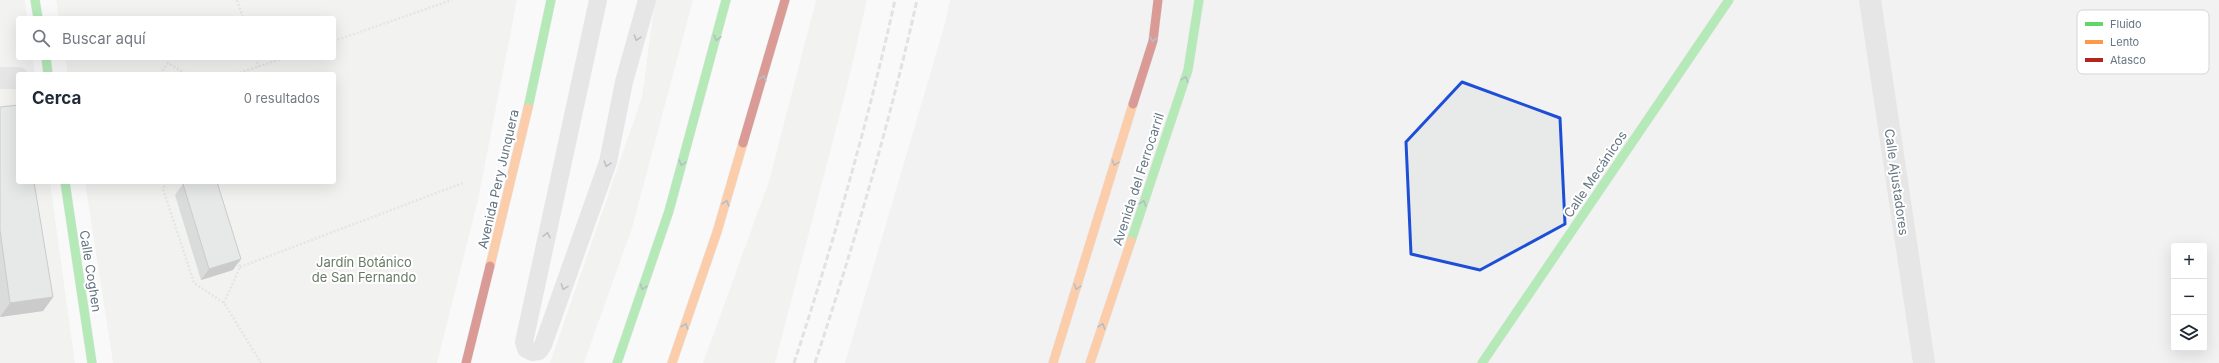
<!DOCTYPE html>
<html lang="es">
<meta charset="utf-8">
<style>
body{margin:0;font-family:Inter,sans-serif;background:#f6f6f7;color:#1f2937}
.controls{position:absolute;right:12px;bottom:12px;display:grid;overflow:hidden;border-radius:4px;box-shadow:0 4px 16px #0002}
.controls button{width:36px;height:36px;display:grid;place-items:center;padding:0;border:0;border-bottom:1px solid #e0e1e3;background:#fff;color:#1f2937;font:20px sans-serif}
.list{margin:0;padding:0;list-style:none}
h2{display:flex;justify-content:space-between;align-items:center;height:52px;margin:0;padding:0 16px;font-size:17px}
h2 small{font-size:13px;font-weight:400;color:#747a83}
.icon{flex:none;width:22px;height:22px;fill:none;stroke:currentColor;stroke-width:2;stroke-linecap:round;stroke-linejoin:round}
.map{position:relative;flex:none;width:2219px;height:363px;overflow:hidden}
.search{position:absolute;background:#fff;box-shadow:0 4px 16px #0002;left:16px;top:16px;width:320px;height:44px;display:flex;align-items:center;gap:10px;box-sizing:border-box;padding:0 14px;border-radius:4px;color:#747a83;font-size:15px}
.panel{position:absolute;background:#fff;box-shadow:0 4px 16px #0002;left:16px;top:72px;width:320px;height:112px;border-radius:4px}
.map>svg:first-child{display:block}
</style>
<div class="map">
<svg width="2219" height="363" viewBox="0 0 2219 363">
<rect width="100%" height="100%" fill="#f9f9f9"/>
<path fill="#e8e9e9" fill-rule="evenodd" d="M950,0h1269v363h-1374l99,-336zM2174,246h30v102h-30z"/>
<path fill="#e8ebe6" d="M0,0h25l2,18h-9v40h15l2,16h-17v108h32l25,181h-75z
M56,0h461l-39,200 -41,163h-324l-28,-181h249v-108h-266l-3,-16h269v-40h-275z
M655,0h38l-61,228 -48,135h-34l92,-266z
M816,0h51l-20,87 -72,276h-72l66,-182z"/>
<g fill="none" stroke-linecap="round" stroke-linejoin="round">
<defs>
<path id="fast" d="M35,0l3,18
M46,58l2,16
M528,108l23,-108
M65,182l27,181
M1131,241l57,-171 11,-70
M617,363l52,-152 57,-211
M1482,363l247,-363"/>
<path id="slow" d="M490,266l38,-158
M672,363l45,-131 26,-89
M1053,363l80,-259
M1090,363l41,-122"/>
<path id="jam" d="M1133,104l20,-63 5,-41
M743,143l42,-143
M466,363l24,-97"/>
</defs>
<use href="#fast" stroke="#d5d6d7" stroke-width="10"/>
<use href="#slow" stroke="#d5d6d7" stroke-width="10"/>
<use href="#jam" stroke="#d5d6d7" stroke-width="10"/>
<path stroke="#cbcccd" stroke-width="2.5" stroke-dasharray="2 2" stroke-linecap="butt" d="M237,0l6,18
M334,41l118,-41
M256,58l3,9
M160,74l8,-11 18,11
M236,74l48,-16
M166,182l-3,7 31,94 30,20 37,60
M240,267l223,-84
M224,303l16,-36 -2,-8"/>
<path stroke="#cecfd0" stroke-width="18" d="M598,0l-74,342 2,7 6,3 7,-1 4,-6 65,-183 16,-80 23,-82"/>
<path stroke="#cecfd0" stroke-width="22" d="M1870,0l54,363
M0,78h18"/>
<use href="#fast" stroke="#63d668" stroke-width="9"/>
<use href="#slow" stroke="#ff974d" stroke-width="9"/>
<use href="#jam" stroke="#b3261e" stroke-width="9"/>
<path stroke="#c3c5c6" stroke-width="3" stroke-dasharray="6 3" stroke-linecap="butt" d="M794,363c39,-119 74,-241 101,-363
M815,363c39,-119 75,-241 102,-363"/>
</g>
<path fill="#b3b5b5" d="M0,107l53,190 -10,14 -43,6z
M183,184l50,86 -32,10 -26,-85z"/>
<path fill="#929394" d="M241,259l-8,11 -32,10 8,-11z
M53,297l-10,14 -43,6 10,-14z"/>
<path fill="#d0d2d3" stroke="#929394" d="M18,105v77h16l19,115 -43,6 -10,-73v-123z
M188,182h29l24,77 -32,10 -26,-85z"/>
<defs><path id="oneway-chevron" d="M-2-3.5L2.5 0L-2 3.5" fill="none" stroke-width="1.6" stroke-linecap="round" stroke-linejoin="round"/></defs>
<g stroke="#707f8b">
<use href="#oneway-chevron" transform="translate(637 38) rotate(107)"/>
<use href="#oneway-chevron" transform="translate(607 164) rotate(107)"/>
<use href="#oneway-chevron" transform="translate(547 235) rotate(-78)"/>
<use href="#oneway-chevron" transform="translate(564 287) rotate(110)"/>
</g>
<g stroke="#657683">
<use href="#oneway-chevron" transform="translate(717 38) rotate(104)"/>
<use href="#oneway-chevron" transform="translate(1153 39) rotate(100)"/>
<use href="#oneway-chevron" transform="translate(763 78) rotate(-75)"/>
<use href="#oneway-chevron" transform="translate(1185 79) rotate(-72)"/>
<use href="#oneway-chevron" transform="translate(682 163) rotate(106)"/>
<use href="#oneway-chevron" transform="translate(1115 163) rotate(107)"/>
<use href="#oneway-chevron" transform="translate(726 203) rotate(-73)"/>
<use href="#oneway-chevron" transform="translate(1143 203) rotate(-72)"/>
<use href="#oneway-chevron" transform="translate(643 287) rotate(109)"/>
<use href="#oneway-chevron" transform="translate(1077 287) rotate(107)"/>
<use href="#oneway-chevron" transform="translate(685 326) rotate(-71)"/>
<use href="#oneway-chevron" transform="translate(1102 326) rotate(-72)"/>
</g>
<path d="M0 0H2219V363H0ZM1462,82l98,36 5,106 -85,46 -69,-16 -5,-112z" fill="#f9f9f9" fill-opacity=".55" fill-rule="evenodd"/>
<path fill="none" stroke="#1d4ed8" stroke-width="3" stroke-linejoin="round" d="M1462,82l98,36 5,106 -85,46 -69,-16 -5,-112z"/>
<g text-anchor="middle" stroke-width="4" stroke-linejoin="round" paint-order="stroke">
<g font-size="13" fill="#657683" stroke="#fff">
<text transform="translate(1595 174) rotate(-56)" y="5">Calle Mecánicos</text>
<text transform="translate(498 179) rotate(-77)" y="5">Avenida Pery Junquera</text>
<text transform="translate(1138 179) rotate(-72)" y="5">Avenida del Ferrocarril</text>
<text transform="translate(1897 182) rotate(82)" y="5">Calle Ajustadores</text>
<text transform="translate(91 271) rotate(81)" y="5">Calle Coghen</text>
</g>
<g font-size="13" fill="#687a64" stroke="#fff">
<text x="364" y="267">Jardín Botánico<tspan x="364" dy="15">de San Fernando</tspan></text>
</g>
</g>
<rect x="2077" y="10" width="132" height="64" rx="6" fill="#fff" stroke="#d1d6da" stroke-width="1"/>
<rect x="2085" y="22" width="18" height="4" fill="#63d668"/>
<rect x="2085" y="40" width="18" height="4" fill="#ff974d"/>
<rect x="2085" y="58" width="18" height="4" fill="#b3261e"/>
<g font-size="11" fill="#657683">
<text x="2110" y="28">Fluido</text>
<text x="2110" y="46">Lento</text>
<text x="2110" y="64">Atasco</text>
</g>
</svg>
<div class="controls">
<button>+</button>
<button>−</button>
<button><svg class="icon" aria-label="layers" viewBox="0 0 24 24"><path d="M12 4l9 5-9 5-9-5zM3 14l9 5 9-5"/></svg></button>
</div>
<div class="search"><svg class="icon" aria-label="search" viewBox="0 0 24 24"><circle cx="10" cy="10" r="6"/><path d="M15 15l6 6"/></svg>Buscar aquí</div>
<section class="panel">
<h2>Cerca<small>0 resultados</small></h2>
<ul class="list">
</ul>
</section>
</div>
